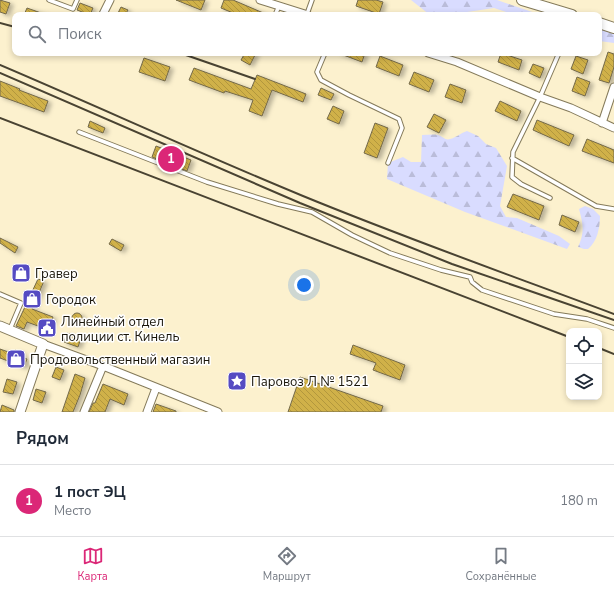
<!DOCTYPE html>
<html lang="ru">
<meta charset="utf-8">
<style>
body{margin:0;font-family:"Nunito Sans",sans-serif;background:#f6f6f7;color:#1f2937}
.controls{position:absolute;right:12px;bottom:12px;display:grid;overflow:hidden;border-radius:8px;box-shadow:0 2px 6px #0003}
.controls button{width:36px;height:36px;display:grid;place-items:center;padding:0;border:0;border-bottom:1px solid #e0e1e3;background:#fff;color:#1f2937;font:20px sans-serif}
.you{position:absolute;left:304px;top:285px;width:14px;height:14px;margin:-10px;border:3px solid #fff;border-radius:50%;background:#1a73e8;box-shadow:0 0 0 6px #1a73e833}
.badge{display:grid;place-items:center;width:26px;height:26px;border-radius:50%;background:#db2777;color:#fff;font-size:13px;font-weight:700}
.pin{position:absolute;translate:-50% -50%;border:2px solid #fff;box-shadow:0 1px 4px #0006}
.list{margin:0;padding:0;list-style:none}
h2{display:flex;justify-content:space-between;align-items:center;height:52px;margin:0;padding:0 16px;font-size:17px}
h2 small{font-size:13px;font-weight:400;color:#747a83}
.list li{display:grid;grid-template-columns:26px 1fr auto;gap:12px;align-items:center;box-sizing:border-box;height:72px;padding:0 16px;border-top:1px solid #e0e1e3}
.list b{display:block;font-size:15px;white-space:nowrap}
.list p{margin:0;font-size:13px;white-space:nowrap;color:#747a83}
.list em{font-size:13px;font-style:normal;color:#747a83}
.icon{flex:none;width:22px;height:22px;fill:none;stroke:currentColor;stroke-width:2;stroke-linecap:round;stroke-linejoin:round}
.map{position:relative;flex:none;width:614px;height:412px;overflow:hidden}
.search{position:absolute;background:#fff;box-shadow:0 2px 6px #0003;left:12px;right:12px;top:12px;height:44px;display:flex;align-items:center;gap:10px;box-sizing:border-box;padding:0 14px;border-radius:8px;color:#747a83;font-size:15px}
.sheet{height:124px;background:#fff}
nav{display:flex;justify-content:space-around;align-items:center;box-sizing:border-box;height:56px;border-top:1px solid #e0e1e3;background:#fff;font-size:11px;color:#747a83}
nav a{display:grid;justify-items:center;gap:2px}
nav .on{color:#db2777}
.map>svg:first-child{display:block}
</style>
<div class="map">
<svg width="614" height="412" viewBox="0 0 614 412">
<defs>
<pattern id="forest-firs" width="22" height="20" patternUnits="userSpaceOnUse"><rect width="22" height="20" fill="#d9dcff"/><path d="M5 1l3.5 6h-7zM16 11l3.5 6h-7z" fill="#babcd9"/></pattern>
<pattern id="building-back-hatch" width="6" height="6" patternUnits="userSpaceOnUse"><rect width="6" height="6" fill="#d0b148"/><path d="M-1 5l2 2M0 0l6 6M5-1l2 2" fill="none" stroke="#b2973e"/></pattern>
<filter id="shadow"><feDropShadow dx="3.5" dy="2" stdDeviation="2" flood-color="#0004"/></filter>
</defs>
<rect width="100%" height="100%" fill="#fcf1ce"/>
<path fill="url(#forest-firs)" d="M411,0h86l44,15h-26l-21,-7 -47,7h-17z
M599,25l15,6v12l-15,-2z
M467,131l11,5 8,8 10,4 11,18 -7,40 6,11 11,1 42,18 11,8 -3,5 -102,-37 -78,-33 1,-16 15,-6 8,5h10l1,-27c5,0 11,-1 16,0 4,1 8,6 12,4 6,-1 10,-6 17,-8z
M585,206l8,3 7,7c0,12 -3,26 -12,33h-4l-6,-2c7,-15 5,-23 1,-38z"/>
<path fill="url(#building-back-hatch)" stroke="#73694a" filter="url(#shadow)" d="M0,0l10,3 -4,11 -6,-2z
M176,0h29l-4,10z
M224,0h9l35,15h-30l-17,-7z
M358,0h18l7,2 -4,12 -23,-8z
M80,3l13,5 -3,7 -13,-5z
M121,7l7,3 -3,5h-8z
M27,8l17,6v1h-20z
M608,52l6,2v13l-5,16 -10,-3z
M245,53h11l-6,12 -9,-5z
M338,53h27l-3,9z
M501,53l21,7 -3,10 -21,-8z
M380,56l23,9 -4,11 -23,-9z
M576,56l12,4 -5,14 -12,-5z
M144,58l26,9 -5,14 -26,-9z
M533,64l11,4 -4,10 -11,-5z
M194,68l57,21 6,-14 49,19 -3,8 -31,-12 -10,26 -13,-5 4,-11 -28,-9 -1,2 -35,-13z
M414,72l20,8 -5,12 -20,-8z
M577,77l13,5 -5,14 -13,-5z
M0,81l20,8 -1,1 29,11 -4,11 -44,-16z
M450,84l16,6 -4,13 -17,-6z
M321,88l13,6 -3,6 -13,-5z
M500,101l21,10 -4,10 -22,-10z
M333,106l11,5 -5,13 -12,-5z
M434,114l12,6 -7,13 -12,-6z
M537,120l37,15 -5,11 -36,-16z
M90,121l15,7 -2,5 -15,-6z
M375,123l13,5 -11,30 -13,-5z
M587,139l27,11v13l-32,-12z
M156,146l35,14 -4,11 -35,-14z
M513,194l31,12 -5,14 -32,-13z
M562,215l17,7 -4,10 -16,-7z
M0,238l18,9 -3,6 -15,-10z
M112,239l12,6 -3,6 -12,-7z
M38,279l6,2 -12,28 21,8 -4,13 -22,-8 -3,7 -8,-3z
M72 318a5 5 0 1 1 10 0a5 5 0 1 1-10 0Z
M67,333l14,5 -3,9 -14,-5z
M353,345l52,20 -5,15 -27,-10 3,-7 -26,-9z
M0,349l14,5 1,-4 8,3 -1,4 5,2 -3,8 -24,-9z
M56,367l8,3 -4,10 -8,-3z
M75,374l10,4 -5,17 -7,17h-11z
M300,377l83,29 -2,6h-93z
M7,379l10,3 -4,12 -10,-2z
M103,384l25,10 -4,11 -14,-6 -5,13h-16l4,-9h2z
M36,389l10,3 -4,11 -9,-3z
M156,404l20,7v1h-23z
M2,405l12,5v2h-14z"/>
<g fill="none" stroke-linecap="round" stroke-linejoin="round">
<defs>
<path id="service" d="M49,0l24,9 4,-9
M307,14l5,-14
M275,15l4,-9
M325,53l-8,19 4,8 28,15 50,24 3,9 -14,35
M79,132l128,50 71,22 34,8 40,23 38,18 51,17 29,7 2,5 10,8 72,24 33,5 27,9
M512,158l84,48 18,3
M550,198l-29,-14 -9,-7 1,-25 27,-55 19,-44
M0,294l21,9 -11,26"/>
<path id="minor" d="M260,0l48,15
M103,14l7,-14
M428,53l29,9 83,35 31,11 43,20
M602,123l12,-36
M43,344l60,22 115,46
M84,412l19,-46
M147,412l9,-24"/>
<path id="tertiary" d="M0,326l43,18 -23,68"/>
<path id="secondary" d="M522,0l50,15
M599,23l15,5"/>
</defs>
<use href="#service" stroke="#847a5a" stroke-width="5.5"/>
<use href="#minor" stroke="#847a5a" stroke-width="9"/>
<use href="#tertiary" stroke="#847a5a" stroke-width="11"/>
<use href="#secondary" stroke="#847a5a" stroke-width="12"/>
<use href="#service" stroke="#fff" stroke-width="3.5"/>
<use href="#minor" stroke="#fff" stroke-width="7"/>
<use href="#tertiary" stroke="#fff" stroke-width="9"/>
<use href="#secondary" stroke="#fff" stroke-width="10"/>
<path stroke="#494332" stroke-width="2" d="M0,23l15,4
M180,53l75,26
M0,65c101,43 201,89 303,131 102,42 207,79 311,118
M0,73l300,130 152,61 162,56
M0,118l569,219
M599,348l15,6"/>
</g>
<defs>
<symbol id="shop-square" viewBox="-11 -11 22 22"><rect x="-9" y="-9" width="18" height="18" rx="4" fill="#554bc2" stroke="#fff"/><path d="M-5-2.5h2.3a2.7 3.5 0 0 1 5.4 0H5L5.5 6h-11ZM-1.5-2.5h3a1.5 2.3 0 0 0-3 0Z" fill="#fff"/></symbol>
<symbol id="civic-square" viewBox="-11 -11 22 22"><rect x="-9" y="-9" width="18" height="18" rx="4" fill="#554bc2" stroke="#fff"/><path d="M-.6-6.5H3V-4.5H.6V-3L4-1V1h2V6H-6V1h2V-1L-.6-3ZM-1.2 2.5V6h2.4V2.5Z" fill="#fff"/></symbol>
<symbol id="sight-square" viewBox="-11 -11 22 22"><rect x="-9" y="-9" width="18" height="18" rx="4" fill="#554bc2" stroke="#fff"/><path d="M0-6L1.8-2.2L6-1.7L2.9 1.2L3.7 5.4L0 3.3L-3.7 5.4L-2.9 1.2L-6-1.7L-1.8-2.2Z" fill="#fff"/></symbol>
</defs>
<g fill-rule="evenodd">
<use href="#shop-square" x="10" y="262" width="22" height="22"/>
<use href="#shop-square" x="21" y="288" width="22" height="22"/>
<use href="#civic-square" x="36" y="317" width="22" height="22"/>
<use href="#shop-square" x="5" y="348" width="22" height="22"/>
<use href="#sight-square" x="226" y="370" width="22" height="22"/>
</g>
<g text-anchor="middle" stroke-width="3" stroke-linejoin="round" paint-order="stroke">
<g font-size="13" fill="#181408" stroke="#fff" text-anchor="start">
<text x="35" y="278">Гравер</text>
<text x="46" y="304">Городок</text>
<text x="61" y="326">Линейный отдел<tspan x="61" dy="15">полиции ст. Кинель</tspan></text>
<text x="30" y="364">Продовольственный магазин</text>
<text x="251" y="386">Паровоз Л № 1521</text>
</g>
</g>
</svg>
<div class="controls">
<button><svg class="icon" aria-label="locate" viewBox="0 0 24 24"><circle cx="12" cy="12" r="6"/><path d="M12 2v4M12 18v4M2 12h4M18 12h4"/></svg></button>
<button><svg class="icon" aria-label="layers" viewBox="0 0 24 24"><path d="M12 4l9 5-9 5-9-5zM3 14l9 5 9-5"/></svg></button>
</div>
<div class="you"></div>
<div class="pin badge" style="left:171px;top:159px">1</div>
<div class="search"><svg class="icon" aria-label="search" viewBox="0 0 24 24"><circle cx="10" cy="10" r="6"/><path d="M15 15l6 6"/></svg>Поиск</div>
</div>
<section class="sheet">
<h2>Рядом<small></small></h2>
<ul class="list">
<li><span class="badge">1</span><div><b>1 пост ЭЦ</b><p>Место</p></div><em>180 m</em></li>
</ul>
</section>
<nav>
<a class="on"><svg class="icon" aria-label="map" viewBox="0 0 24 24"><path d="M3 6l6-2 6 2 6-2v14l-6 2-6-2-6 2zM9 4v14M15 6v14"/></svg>Карта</a>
<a><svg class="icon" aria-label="directions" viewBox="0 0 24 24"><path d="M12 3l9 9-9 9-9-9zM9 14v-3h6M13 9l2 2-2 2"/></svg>Маршрут</a>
<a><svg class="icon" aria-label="saved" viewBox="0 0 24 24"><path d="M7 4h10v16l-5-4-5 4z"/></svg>Сохранённые</a>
</nav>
